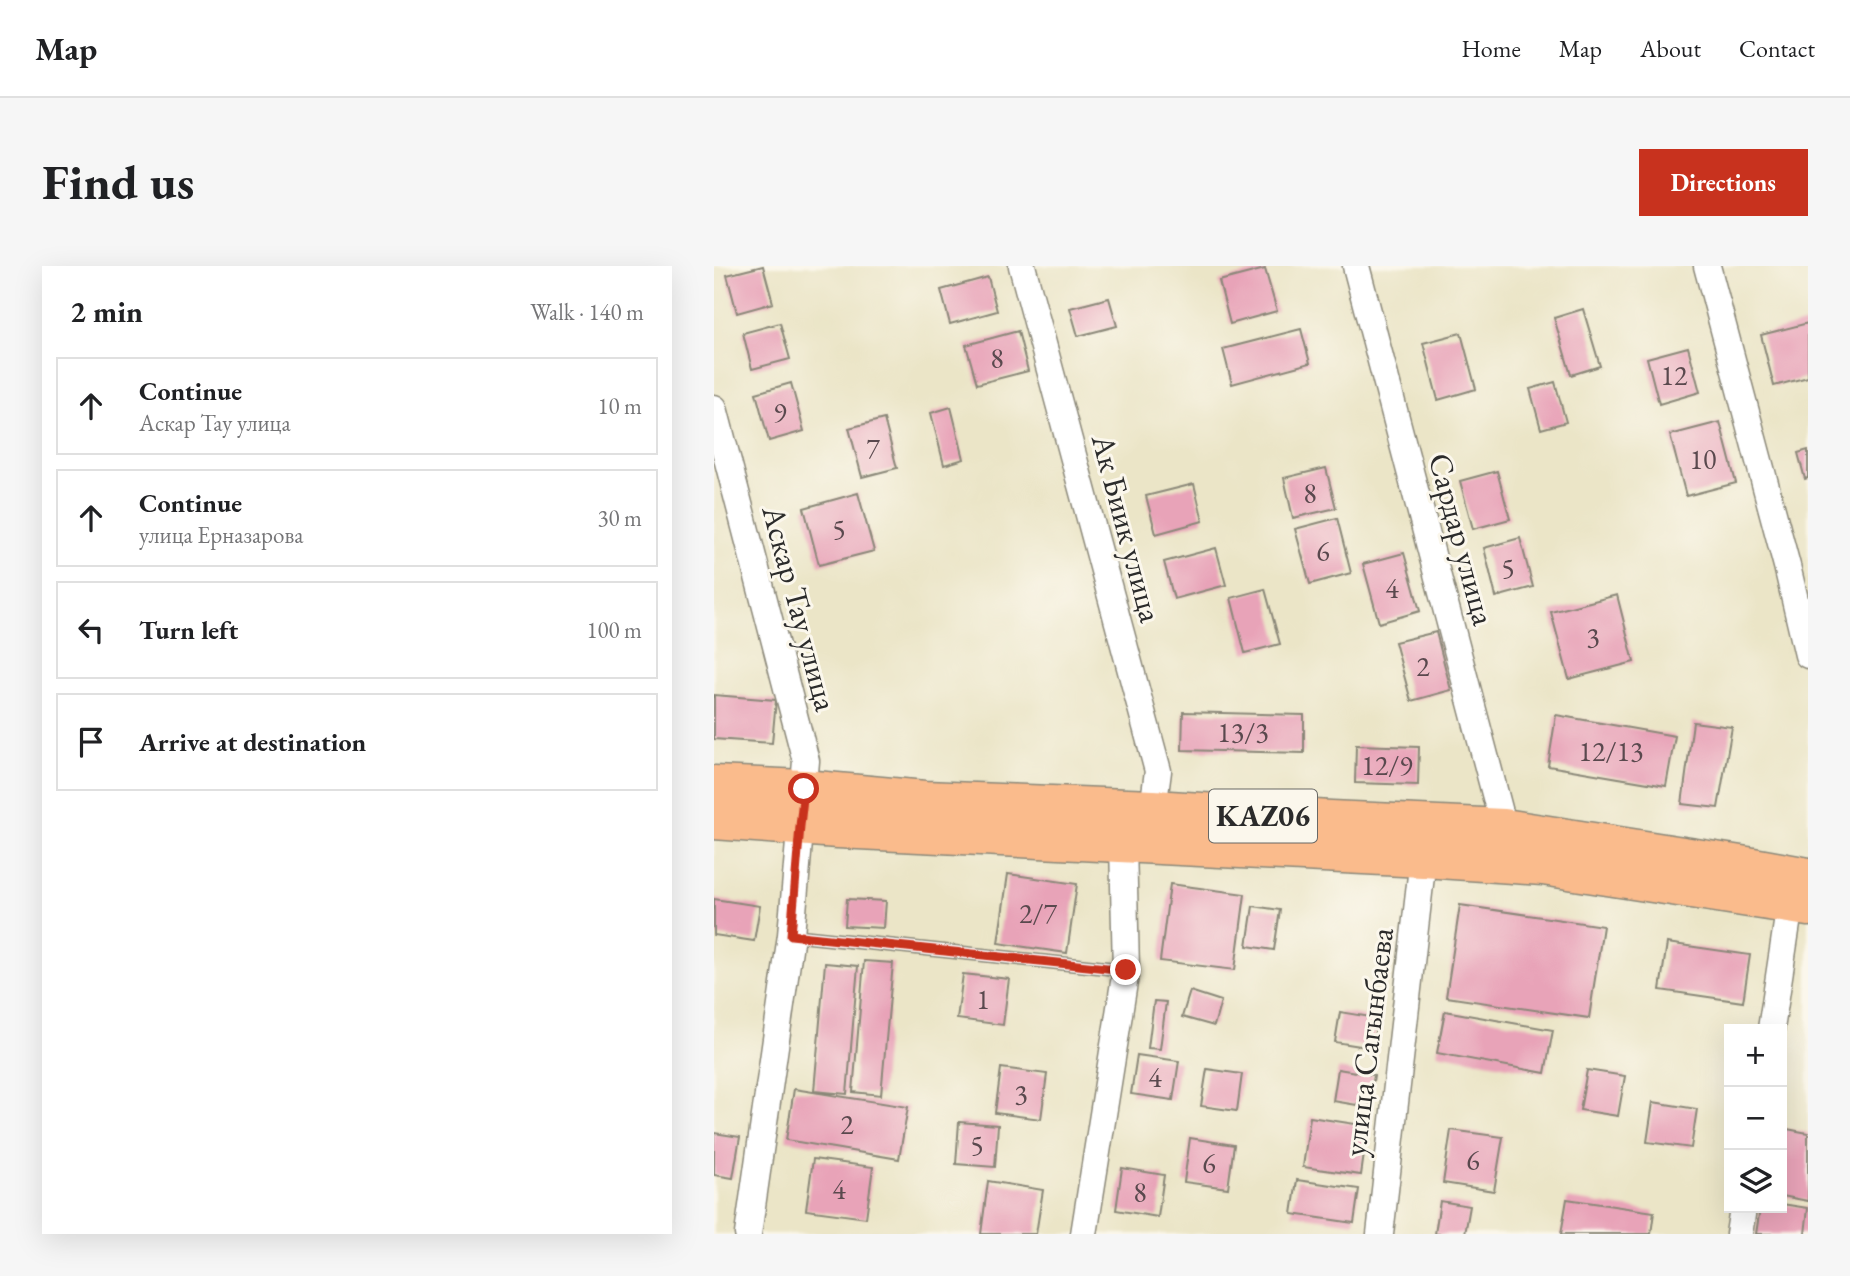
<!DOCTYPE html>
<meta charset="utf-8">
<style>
body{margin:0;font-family:"EB Garamond",serif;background:#f6f6f6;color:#202124}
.controls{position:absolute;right:21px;bottom:21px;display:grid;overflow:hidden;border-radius:0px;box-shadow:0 7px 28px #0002}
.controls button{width:63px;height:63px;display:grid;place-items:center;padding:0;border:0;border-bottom:2px solid #e0e0e0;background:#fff;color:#202124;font:35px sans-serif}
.stop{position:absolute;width:21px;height:21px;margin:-16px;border:5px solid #c8321e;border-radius:50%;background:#fff}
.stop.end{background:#c8321e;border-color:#fff;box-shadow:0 2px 7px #0008}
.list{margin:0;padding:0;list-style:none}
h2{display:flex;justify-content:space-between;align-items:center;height:91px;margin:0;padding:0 28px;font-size:30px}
h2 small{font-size:23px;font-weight:400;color:#757577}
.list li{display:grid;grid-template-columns:46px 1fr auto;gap:21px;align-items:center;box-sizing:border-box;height:98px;margin:0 14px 14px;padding:0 14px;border:2px solid #e0e0e0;border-radius:0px}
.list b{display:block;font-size:26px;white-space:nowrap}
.list p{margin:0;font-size:23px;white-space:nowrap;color:#757577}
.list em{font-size:23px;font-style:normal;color:#757577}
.icon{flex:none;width:38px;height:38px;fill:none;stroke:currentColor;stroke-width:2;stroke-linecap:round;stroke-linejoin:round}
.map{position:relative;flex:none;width:1094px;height:968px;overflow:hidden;border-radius:0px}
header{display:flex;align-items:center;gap:42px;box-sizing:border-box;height:98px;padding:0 35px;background:#fff;border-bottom:2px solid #e0e0e0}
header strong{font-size:33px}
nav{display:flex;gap:38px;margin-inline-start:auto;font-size:24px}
.intro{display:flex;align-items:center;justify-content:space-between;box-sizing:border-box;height:168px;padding:0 42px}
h1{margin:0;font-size:49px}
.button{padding:18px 32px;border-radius:0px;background:#c8321e;color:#fff;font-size:24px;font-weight:700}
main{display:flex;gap:42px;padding:0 42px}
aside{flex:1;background:#fff;border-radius:0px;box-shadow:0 7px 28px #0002}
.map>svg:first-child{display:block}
</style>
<header>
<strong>Map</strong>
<nav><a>Home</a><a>Map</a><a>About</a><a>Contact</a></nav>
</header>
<div class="intro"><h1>Find us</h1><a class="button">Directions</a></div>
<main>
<aside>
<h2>2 min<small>Walk · 140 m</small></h2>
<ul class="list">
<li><svg class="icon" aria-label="ahead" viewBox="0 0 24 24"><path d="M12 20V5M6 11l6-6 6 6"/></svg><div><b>Continue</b><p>Аскар Тау улица</p></div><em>10 m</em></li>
<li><svg class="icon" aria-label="ahead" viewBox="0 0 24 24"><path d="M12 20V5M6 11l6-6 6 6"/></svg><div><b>Continue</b><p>улица Ерназарова</p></div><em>30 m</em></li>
<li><svg class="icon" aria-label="left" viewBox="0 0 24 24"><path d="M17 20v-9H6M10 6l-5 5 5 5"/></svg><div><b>Turn left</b></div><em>100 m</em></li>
<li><svg class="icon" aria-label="arrive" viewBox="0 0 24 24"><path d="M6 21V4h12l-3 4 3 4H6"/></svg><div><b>Arrive at destination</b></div></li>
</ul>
</aside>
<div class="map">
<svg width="1094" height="968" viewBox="0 0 1094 968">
<rect width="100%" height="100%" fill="#fbf7ec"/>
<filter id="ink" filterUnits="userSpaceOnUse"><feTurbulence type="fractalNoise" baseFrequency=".0143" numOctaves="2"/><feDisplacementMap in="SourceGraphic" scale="14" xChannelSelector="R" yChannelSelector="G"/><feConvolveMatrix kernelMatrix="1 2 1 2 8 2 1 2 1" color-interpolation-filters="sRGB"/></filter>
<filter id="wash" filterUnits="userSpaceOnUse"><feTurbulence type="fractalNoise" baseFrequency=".00686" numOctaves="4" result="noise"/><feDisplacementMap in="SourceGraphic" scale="28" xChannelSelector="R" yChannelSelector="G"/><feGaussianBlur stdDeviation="1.57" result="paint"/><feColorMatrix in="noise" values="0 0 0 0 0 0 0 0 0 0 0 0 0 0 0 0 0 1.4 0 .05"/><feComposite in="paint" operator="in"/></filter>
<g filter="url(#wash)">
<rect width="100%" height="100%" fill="#ebe5c7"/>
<g id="blocks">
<path fill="#e8a3b8" d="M49,0l10,37 -36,10 -10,-38z
M551,3l12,42 -47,13 -11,-43z
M274,11l9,34 -47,13 -9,-34z
M395,32l8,28 -39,10 -8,-28z
M869,43l17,57 -29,9 -17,-57z
M66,57l10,36 -38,10 -9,-36z
M1094,57v54l-34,9 -13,-51z
M587,63l9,34 -78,21 -9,-35z
M304,65l10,40 -51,13 -11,-39z
M747,67l15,56 -38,11 -15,-57z
M974,81l12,45 -41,12 -12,-46z
M841,116l11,40 -25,7 -11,-40z
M77,117l13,48 -35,10 -13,-48z
M237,141l13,52 -20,6 -13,-52z
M170,153l13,49 -35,9 -13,-49z
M1006,156l16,61 -50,13 -16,-61z
M1094,184v28l-3,1 -7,-26z
M612,202l10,40 -43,10 -9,-40z
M783,205l13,48 -37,10 -13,-48z
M480,218l9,37 -47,13 -10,-38z
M144,227l16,58 -55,14 -15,-57z
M623,252l14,55 -41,11 -15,-55z
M806,272l13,49 -37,10 -12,-49z
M502,282l10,37 -52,14 -10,-37z
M690,287l16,58 -41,12 -16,-59z
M551,323l15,55 -35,9 -14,-55z
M903,329l17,67 -65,17 -18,-67z
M722,366l15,58 -40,11 -16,-59z
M0,429l62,5 -4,43 -58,-4z
M469,446l121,3v38l-122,-3z
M842,449l119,21 -9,50 -118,-20z
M979,456l39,5 -14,81 -36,-4z
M642,479l63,2 -1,38 -63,-2z
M294,608l69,10 -10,69 -69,-10z
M456,618l75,10 -10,76 -75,-9z
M0,633l46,7 -6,35 -40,-6z
M133,633l39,2 -2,27 -39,-2z
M746,639l143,21 -14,92 -143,-21z
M539,640l27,4 -6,40 -27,-4z
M953,677l83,12 -7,47 -83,-12z
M150,695l29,2 -12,132 -28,-3z
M111,697l33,3 -11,128 -33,-3z
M249,708l46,5 -6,46 -46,-6z
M476,725l31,10 -7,25 -32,-9z
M440,735l12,1 -6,47 -12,-1z
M731,745l108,19 -8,43 -108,-20z
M626,746l37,6 -4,30 -38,-6z
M423,789l42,6 -6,39 -42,-6z
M287,802l46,6 -6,45 -46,-6z
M493,803l35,5 -5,37 -36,-5z
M624,803l36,6 -5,32 -36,-6z
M873,804l38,6 -7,40 -38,-6z
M80,823l114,18 -9,52 -113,-19z
M939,836l44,7 -6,39 -44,-6z
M596,851l58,9 -7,49 -58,-8z
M245,856l39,3 -3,42 -39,-3z
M1068,862l26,5v68l-26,-5z
M737,864l52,7 -9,54 -51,-8z
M0,867l26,4 -7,41 -19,-3z
M476,872l44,7 -6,43 -44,-6z
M99,893l60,8 -7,51 -60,-8z
M408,902l42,7 -6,42 -42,-7z
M583,914l62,9 -5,34 -62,-9z
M274,915l55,9 -7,44h-55z
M853,933l87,13 -3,22h-90z
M726,935l30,5 -5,28h-30z
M1068,938l26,4 -3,26h-49l4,-26h22z"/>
</g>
</g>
<g filter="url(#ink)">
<use href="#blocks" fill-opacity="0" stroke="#8b8879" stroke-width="2"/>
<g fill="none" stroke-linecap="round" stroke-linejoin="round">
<defs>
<path id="service" d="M77,669l335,35"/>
<path id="minor" d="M308,0l136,505 -5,38
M642,0l148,562
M993,0l80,300 21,89
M0,142l92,353 -15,174 -43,299
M1057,763l19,-125
M370,968l42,-264 -3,-126
M666,968l43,-376
M1025,968l4,-26"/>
<path id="trunk" d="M0,519l90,4 121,11 228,9 178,11 173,8 243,38 61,11
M0,554l124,9 585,29 120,8 265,41"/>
</defs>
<use href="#service" stroke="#8b8879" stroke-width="15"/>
<use href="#minor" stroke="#8b8879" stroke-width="29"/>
<use href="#trunk" stroke="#8b8879" stroke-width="41"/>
<use href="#service" stroke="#fff" stroke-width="12"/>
<use href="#minor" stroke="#fff" stroke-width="26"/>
<use href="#trunk" stroke="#fabb8c" stroke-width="38"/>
</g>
</g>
<g fill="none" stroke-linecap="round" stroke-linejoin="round" filter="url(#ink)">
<path stroke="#c8321e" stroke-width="9" d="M90,523l-4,37 -9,109 335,35"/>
</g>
<g text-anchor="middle" stroke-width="6" stroke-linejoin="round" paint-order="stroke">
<g font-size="28" fill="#5a494e">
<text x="283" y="102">8</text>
<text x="960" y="119">12</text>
<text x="66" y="156">9</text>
<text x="159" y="192">7</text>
<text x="989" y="203">10</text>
<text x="596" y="237">8</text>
<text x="125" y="273">5</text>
<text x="609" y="295">6</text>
<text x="794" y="312">5</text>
<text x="678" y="332">4</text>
<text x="879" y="381">3</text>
<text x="709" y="410">2</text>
<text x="529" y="476">13/3</text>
<text x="897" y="495">12/13</text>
<text x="673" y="509">12/9</text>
<text x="324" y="657">2/7</text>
<text x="269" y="743">1</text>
<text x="441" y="821">4</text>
<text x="307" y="838">3</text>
<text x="133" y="868">2</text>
<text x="263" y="889">5</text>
<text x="759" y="904">6</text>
<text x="495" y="907">6</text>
<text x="125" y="933">4</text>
<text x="426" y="936">8</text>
</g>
<rect fill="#fbf7ec" stroke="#696865" stroke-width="2" x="495" y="523.5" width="108" height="53" rx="5"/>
<g font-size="30" font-weight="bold" fill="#2b2b2b">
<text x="549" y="560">KАZ06</text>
</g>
<g font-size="32" fill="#2b2b2b" stroke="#fbf7ec">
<text transform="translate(413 262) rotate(75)" y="11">Ак Биик улица</text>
<text transform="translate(748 273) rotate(75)" y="11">Сардар улица</text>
<text transform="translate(86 342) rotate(75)" y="11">Аскар Тау улица</text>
<text transform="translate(654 776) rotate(-83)" y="11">улица Сагынбаева</text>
</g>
</g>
</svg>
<div class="controls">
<button>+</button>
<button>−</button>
<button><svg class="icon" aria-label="layers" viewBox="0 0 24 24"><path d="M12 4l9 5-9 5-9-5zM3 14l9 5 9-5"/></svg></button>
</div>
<div class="stop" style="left:90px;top:523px"></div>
<div class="stop end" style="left:412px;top:704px"></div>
</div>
</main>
